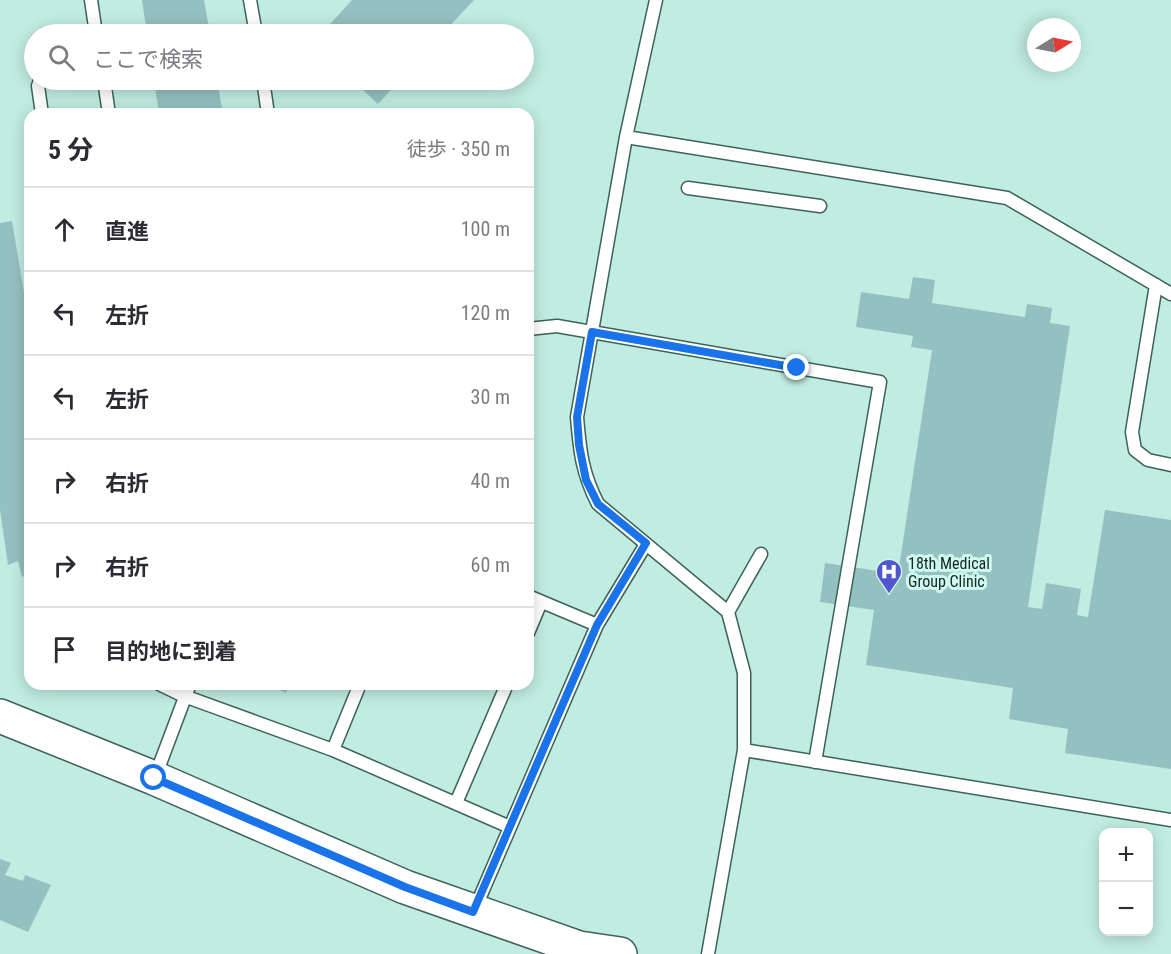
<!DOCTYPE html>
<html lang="ja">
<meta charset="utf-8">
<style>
body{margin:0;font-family:"Roboto Condensed","Noto Sans JP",sans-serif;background:#f7f7f7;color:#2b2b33}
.controls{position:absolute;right:18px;bottom:18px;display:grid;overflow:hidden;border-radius:12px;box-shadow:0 3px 15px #0003}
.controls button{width:54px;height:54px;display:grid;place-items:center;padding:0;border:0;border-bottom:2px solid #e1e1e2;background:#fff;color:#2b2b33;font:30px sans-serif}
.compass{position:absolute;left:1027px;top:18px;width:54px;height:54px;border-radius:50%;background:#fff;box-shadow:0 3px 15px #0003;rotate:80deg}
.stop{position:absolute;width:18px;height:18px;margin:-14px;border:4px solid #1a73e8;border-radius:50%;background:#fff}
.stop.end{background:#1a73e8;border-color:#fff;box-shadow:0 2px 6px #0008}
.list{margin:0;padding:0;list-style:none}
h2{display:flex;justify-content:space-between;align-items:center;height:78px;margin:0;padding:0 24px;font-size:26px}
h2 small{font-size:20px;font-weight:400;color:#7c7c81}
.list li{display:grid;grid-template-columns:39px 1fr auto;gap:18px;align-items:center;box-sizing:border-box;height:84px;padding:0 24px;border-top:2px solid #e1e1e2}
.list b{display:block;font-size:22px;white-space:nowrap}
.list em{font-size:20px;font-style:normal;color:#7c7c81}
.icon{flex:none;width:33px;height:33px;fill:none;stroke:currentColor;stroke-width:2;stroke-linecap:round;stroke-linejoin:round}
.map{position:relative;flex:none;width:1171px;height:954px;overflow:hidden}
.search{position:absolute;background:#fff;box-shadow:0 3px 15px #0003;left:24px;top:24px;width:510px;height:66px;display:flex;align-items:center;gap:15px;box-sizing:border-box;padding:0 21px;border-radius:33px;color:#7c7c81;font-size:22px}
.panel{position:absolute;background:#fff;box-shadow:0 3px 15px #0003;left:24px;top:108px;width:510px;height:582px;border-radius:18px}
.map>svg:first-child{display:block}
</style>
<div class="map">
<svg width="1171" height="954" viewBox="0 0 1171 954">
<rect width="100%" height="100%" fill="#c1ece1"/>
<path fill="#95c0c1" d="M142,0h62l6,34h-63z
M352,0h122l-32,34h-121z
M154,80h63l6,34h-64z
M352,80h48l-22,24z
M12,221l18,107v246l-8,3 -4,-16 -10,4 -8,-55v-287z
M913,277l22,3 -3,23 93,14 2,-13 25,4 -2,15 20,3 -42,281 14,2 4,-26 35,6 -4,26 11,2 17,-107 66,10v249l-106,-16 3,-24 -59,-10 4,-31 -147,-23 8,-55 -54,-8 5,-39 73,11 34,-224 -21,-3 2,-11 -57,-9 5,-35 48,7z
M267,684h24l-5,9z
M0,859l11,4 -6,12 18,6 2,-6 26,10 -23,47 -28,-12z"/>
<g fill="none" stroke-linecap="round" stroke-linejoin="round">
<defs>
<path id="lane" d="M91,0l5,34
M250,0l6,34
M656,0l-30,137 -49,280c3,35 5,56 21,87l130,108 16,61v77l-36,204
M40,80l-2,6 4,28
M104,80l5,34
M263,80l5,34
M626,137l381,61 164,96
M688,188l132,18
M1156,285l-24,147 3,18 13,10 23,5
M528,329l29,-3 323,56 -65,380
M528,596l69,29
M728,612l33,-58
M528,633l13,-31
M159,684l25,12 149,54 177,77
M333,750l27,-66
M744,750l427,70
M155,777l35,-93
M456,803l51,-119
M474,911l123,-286 49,-81"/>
<path id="secondary" d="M0,716l154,62 251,109 174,61 41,6"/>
</defs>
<use href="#lane" stroke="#3c6259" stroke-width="15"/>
<use href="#secondary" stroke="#3c6259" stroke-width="36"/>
<use href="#lane" stroke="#fff" stroke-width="12"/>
<use href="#secondary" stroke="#fff" stroke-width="33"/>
</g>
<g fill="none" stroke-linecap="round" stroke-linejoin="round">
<path stroke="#1a73e8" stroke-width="8" d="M154,778l251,109 68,25 124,-287 49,-82 -48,-39 -12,-24 -7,-35 -2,-28 15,-85 205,36"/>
</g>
<defs>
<symbol id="hospital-pin" viewBox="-11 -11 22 30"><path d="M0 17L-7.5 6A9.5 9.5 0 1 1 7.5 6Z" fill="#5257ce" stroke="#cef9ee"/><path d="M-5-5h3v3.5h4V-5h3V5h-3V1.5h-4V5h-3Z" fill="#fff"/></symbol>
</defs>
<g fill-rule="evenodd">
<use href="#hospital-pin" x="874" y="557" width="30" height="40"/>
</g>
<g text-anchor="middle" stroke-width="6" stroke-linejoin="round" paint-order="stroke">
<g font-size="16" fill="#162723" stroke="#cef9ee" text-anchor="start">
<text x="908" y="569">18th Medical<tspan x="908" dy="18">Group Clinic</tspan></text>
</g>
</g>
</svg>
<div class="controls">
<button>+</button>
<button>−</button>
</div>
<svg class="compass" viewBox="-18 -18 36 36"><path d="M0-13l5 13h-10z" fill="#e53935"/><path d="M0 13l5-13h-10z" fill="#7c7c81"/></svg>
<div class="stop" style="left:154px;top:778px"></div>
<div class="stop end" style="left:797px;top:368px"></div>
<div class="search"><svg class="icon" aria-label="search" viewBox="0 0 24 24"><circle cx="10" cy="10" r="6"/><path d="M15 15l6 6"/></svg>ここで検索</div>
<section class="panel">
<h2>5 分<small>徒歩 · 350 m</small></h2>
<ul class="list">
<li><svg class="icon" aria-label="ahead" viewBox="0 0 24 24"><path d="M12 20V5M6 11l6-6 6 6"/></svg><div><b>直進</b></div><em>100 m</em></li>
<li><svg class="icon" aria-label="left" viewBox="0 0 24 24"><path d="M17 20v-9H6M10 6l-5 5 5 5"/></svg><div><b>左折</b></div><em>120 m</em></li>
<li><svg class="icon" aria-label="left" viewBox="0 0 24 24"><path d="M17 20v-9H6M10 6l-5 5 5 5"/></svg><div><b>左折</b></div><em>30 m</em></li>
<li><svg class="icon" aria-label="right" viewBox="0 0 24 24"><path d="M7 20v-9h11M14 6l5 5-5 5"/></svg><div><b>右折</b></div><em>40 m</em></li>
<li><svg class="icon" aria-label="right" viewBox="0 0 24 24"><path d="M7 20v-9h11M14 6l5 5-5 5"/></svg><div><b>右折</b></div><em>60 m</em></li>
<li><svg class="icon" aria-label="arrive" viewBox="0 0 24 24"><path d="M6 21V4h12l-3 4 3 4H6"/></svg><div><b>目的地に到着</b></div></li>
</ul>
</section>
</div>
